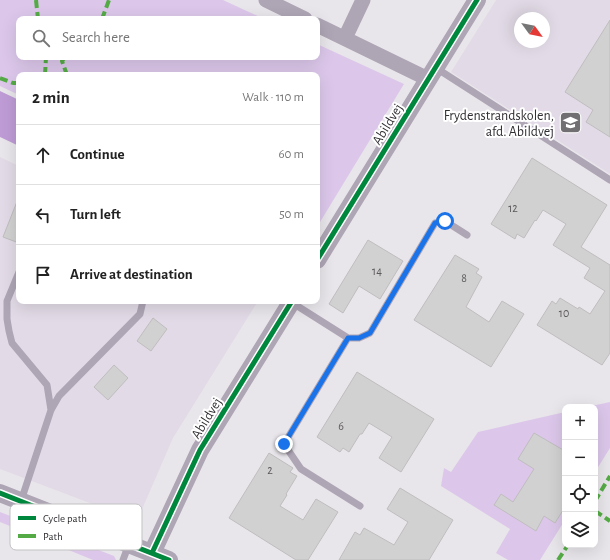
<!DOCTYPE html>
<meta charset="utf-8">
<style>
body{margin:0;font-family:"Alegreya Sans",sans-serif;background:#f6f6f6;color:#222}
.controls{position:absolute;right:12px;bottom:12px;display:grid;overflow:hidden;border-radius:8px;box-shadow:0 4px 16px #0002}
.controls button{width:36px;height:36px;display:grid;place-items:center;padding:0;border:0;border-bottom:1px solid #e0e0e0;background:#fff;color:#222;font:20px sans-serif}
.compass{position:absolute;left:514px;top:12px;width:36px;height:36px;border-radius:50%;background:#fff;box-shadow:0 4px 16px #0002;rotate:123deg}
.stop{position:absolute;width:12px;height:12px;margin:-9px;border:3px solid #1a73e8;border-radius:50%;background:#fff}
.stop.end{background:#1a73e8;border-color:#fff;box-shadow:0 1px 4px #0008}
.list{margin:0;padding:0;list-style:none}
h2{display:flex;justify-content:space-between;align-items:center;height:52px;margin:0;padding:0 16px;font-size:17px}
h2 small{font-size:13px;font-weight:400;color:#767676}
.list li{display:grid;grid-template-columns:26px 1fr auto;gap:12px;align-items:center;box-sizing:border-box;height:60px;padding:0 16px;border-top:1px solid #e0e0e0}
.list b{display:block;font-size:15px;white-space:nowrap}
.list em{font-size:13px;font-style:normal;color:#767676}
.icon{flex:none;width:22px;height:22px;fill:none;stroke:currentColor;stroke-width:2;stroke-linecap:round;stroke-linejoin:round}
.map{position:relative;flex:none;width:610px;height:560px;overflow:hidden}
.search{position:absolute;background:#fff;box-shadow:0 4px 16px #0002;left:16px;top:16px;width:304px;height:44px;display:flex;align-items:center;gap:10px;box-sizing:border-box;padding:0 14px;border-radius:8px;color:#767676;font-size:15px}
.panel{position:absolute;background:#fff;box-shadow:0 4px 16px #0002;left:16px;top:72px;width:304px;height:232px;border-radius:8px}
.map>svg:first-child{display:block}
</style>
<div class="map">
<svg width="610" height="560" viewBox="0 0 610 560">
<rect width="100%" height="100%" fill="#e9e6eb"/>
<path fill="#e2dbe7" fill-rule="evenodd" d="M496,0h114v174l-159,-102zM520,18h24v24h-24z
M0,157l19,9v135h239l-85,137 -36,83 -137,-52z"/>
<path fill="#dcc7ea" d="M0,0h223l41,19h-245v38h298v-13l87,40 -87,143v-152h-298v20l-19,-9z
M610,402v46l-15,24v-65h-8z
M565,412v108l-25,40h-32l-12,-7 14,-24 -69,-43 3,-18 7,4 27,-40z
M0,512l114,44 2,4h-23l-93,-38z"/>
<path fill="#be9bd5" d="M0,91l19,9v46l-19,-9z"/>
<path fill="#d2d1d1" stroke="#bfbdbe" d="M610,20v117l-24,-15 7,-12 -28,-18z
M532,158l75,47 -26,42 29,18v88l-8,12 -65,-40 15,-24 4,3 4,-6 18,11 1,-2 11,7 15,-23 -21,-13 6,-10 -37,-23 13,-21 -23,-14 -7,11 -1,-1 -11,18 -7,-4 -2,5 -24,-15z
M18,199h1v44l-16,-6z
M368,240l35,21 -23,38 -21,-13 -16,27 -14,-9z
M455,255l24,14 -3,4 6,4 -16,30 23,15 13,-21 22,13 -33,53 -77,-47z
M153,318l14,11 -16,22 -14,-10z
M114,365l14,13 -20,22 -14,-13z
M357,372l77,47 -33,53 -22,-14 13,-21 -23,-14 -7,11h-2l-11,18 -6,-4 -3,4 -23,-15z
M534,433l31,18v56l-10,16 -11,-7 -8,15 -42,-26 7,-11 12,8 21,-33 -16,-10z
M269,453l24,15 -3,4 7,4 -11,18 1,1 -7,11 23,14 13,-21 22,13 -30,48h-12l-67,-42z
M400,488l53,32 -24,40h-90l16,-28 5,3 4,-7 30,17 14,-23 -21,-13z"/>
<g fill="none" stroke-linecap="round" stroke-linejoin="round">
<path stroke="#aea5b5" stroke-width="7" d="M436,68l174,112
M19,272l-12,29v18l2,12 3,12 35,42 4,25
M291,302l57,36h11l11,-5 65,-110 10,-2 22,14
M348,338l-64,106 17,25 59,37
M21,501l30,-91 8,-14 81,-82 3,-13
M123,560l6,-16"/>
<path stroke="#aea5b5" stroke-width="15" d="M266,0l39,19
M317,25l111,54
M345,38l18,-38"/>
<path stroke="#aea5b5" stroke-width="18" d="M317,260l160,-260
M0,493l169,67
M152,553l48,-103 92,-149"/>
<path stroke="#54ab45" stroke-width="4" stroke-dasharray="8 4" stroke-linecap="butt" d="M36,0l2,19
M102,19l7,-19
M65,57l-3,4 5,14
M45,75l1,-18
M0,78l13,5h6
M595,501l15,-25
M595,511l15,10
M558,560l10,-15"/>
<defs>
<path id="cycleway" d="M317,260l160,-260
M0,493l169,67
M152,553l48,-103 92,-149"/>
</defs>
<use href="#cycleway" stroke="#fff" stroke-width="8"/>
<use href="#cycleway" stroke="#00873e" stroke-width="5"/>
</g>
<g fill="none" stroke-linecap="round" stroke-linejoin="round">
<path stroke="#1a73e8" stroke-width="5" d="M284,444l64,-106h11l11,-5 65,-110 10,-2"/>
</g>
<defs>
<symbol id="school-square" viewBox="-11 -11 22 22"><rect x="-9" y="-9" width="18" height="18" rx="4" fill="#726f73" stroke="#fff"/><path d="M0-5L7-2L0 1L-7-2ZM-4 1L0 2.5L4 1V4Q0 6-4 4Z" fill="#fff"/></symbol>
</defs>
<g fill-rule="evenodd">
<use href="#school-square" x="558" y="110" width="25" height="25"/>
</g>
<g text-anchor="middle" stroke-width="4" stroke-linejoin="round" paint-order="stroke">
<g font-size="12" fill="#5c595c">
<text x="513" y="212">12</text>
<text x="377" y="275">14</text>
<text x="464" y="282">8</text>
<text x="564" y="317">10</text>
<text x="341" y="430">6</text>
<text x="270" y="474">2</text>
</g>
<g font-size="14" fill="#322f33" stroke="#fff" text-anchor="end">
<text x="554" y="120">Frydenstrandskolen,<tspan x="554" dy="16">afd. Abildvej</tspan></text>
</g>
<g font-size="14" fill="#322f33" stroke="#fff">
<text transform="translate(387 124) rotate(-58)" y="5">Abildvej</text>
<text transform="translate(206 418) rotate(-58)" y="5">Abildvej</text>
</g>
</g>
<rect x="10" y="504" width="132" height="46" rx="6" fill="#fff" stroke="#c2c1c2" stroke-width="1"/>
<rect x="18" y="516" width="18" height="4" fill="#00873e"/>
<rect x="18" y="534" width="18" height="4" fill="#54ab45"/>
<g font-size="11" fill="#322f33">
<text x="43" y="522">Cycle path</text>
<text x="43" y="540">Path</text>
</g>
</svg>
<div class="controls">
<button>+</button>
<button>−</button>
<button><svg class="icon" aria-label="locate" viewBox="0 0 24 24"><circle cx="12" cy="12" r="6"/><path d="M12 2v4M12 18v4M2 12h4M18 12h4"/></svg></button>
<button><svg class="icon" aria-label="layers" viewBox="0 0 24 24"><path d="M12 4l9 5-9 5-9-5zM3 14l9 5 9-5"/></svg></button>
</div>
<svg class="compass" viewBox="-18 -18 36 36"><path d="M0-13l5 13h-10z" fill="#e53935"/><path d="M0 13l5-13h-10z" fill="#767676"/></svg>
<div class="stop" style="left:445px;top:221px"></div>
<div class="stop end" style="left:284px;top:444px"></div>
<div class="search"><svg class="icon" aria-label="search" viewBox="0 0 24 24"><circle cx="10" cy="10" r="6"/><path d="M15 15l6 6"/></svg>Search here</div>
<section class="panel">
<h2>2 min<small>Walk · 110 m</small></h2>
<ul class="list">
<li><svg class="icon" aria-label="ahead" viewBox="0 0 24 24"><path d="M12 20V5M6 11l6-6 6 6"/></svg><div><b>Continue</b></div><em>60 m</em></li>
<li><svg class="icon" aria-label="left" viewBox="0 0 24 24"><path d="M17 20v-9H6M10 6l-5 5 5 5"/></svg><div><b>Turn left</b></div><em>50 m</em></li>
<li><svg class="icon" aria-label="arrive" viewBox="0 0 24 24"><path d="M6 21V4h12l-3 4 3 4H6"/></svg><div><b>Arrive at destination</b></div></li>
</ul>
</section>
</div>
